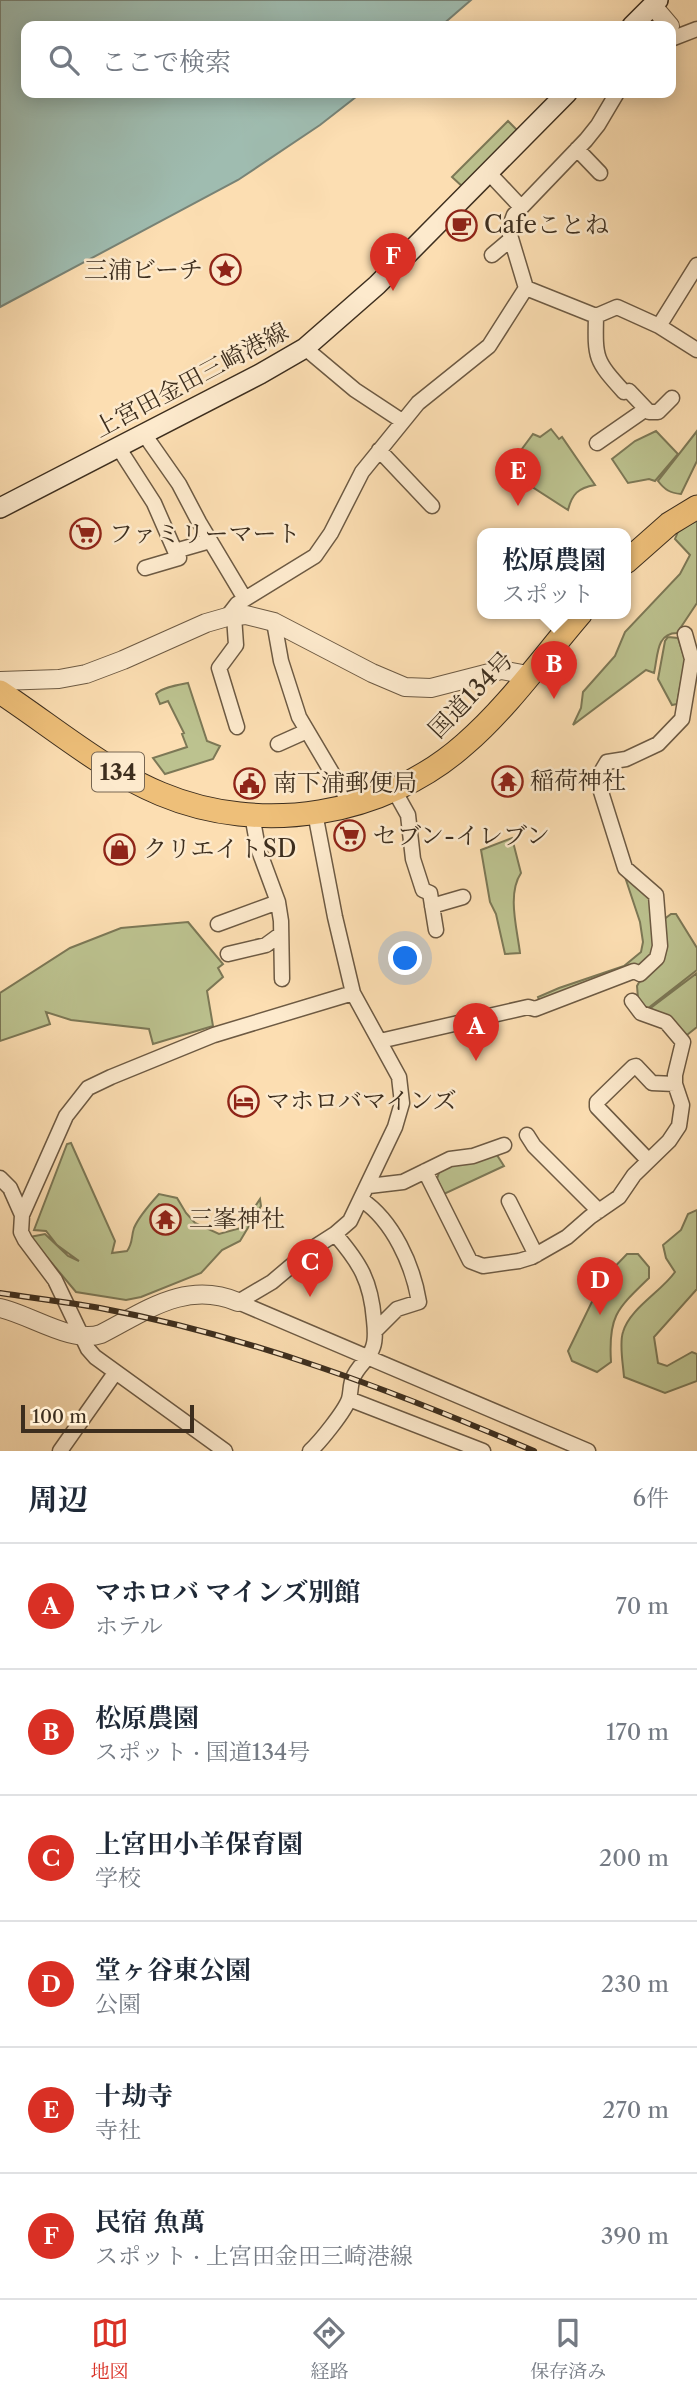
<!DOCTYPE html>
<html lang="ja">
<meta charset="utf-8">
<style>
body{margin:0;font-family:"Libre Caslon Text","Noto Serif JP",serif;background:#f6f6f7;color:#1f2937}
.scale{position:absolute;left:21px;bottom:18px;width:173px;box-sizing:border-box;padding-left:7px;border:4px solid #3d2e1e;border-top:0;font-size:19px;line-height:24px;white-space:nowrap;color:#3d2e1e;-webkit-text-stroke:5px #fdeacd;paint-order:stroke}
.you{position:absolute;left:406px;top:959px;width:24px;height:24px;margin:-18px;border:5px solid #fff;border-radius:50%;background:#1a73e8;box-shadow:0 0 0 10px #1a73e833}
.badge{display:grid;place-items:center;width:46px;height:46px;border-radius:50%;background:#d93025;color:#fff;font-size:23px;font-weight:700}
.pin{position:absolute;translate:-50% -58px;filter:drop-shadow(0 2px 4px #0008)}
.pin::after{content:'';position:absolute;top:37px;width:24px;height:21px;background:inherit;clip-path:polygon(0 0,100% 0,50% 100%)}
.popup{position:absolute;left:477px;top:528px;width:154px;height:91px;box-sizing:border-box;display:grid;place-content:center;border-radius:14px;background:#fff;filter:drop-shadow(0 2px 5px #0005);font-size:23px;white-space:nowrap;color:#747a83}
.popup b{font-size:26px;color:#1f2937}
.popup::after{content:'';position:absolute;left:50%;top:100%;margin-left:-14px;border:14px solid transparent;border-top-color:#fff}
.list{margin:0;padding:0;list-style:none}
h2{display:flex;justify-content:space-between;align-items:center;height:91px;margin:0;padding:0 28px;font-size:30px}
h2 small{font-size:23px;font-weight:400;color:#747a83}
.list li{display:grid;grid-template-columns:46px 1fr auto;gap:21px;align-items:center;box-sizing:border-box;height:126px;padding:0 28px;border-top:2px solid #e0e1e3}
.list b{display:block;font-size:26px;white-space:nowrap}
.list p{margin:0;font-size:23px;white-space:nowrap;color:#747a83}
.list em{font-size:23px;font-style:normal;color:#747a83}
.icon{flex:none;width:38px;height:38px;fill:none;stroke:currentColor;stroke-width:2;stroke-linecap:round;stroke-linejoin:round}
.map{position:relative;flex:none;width:697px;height:1451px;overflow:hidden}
.search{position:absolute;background:#fff;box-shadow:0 4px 18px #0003;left:21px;right:21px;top:21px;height:77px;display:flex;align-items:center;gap:18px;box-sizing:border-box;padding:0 24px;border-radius:14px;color:#747a83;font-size:26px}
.sheet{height:847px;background:#fff}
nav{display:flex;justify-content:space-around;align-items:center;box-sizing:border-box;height:98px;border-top:2px solid #e0e1e3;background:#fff;font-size:19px;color:#747a83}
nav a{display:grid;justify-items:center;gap:4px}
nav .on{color:#d93025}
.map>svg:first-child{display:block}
</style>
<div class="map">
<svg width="697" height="1451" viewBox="0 0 697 1451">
<rect width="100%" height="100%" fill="#fcdeb2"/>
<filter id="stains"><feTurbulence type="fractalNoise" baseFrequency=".00286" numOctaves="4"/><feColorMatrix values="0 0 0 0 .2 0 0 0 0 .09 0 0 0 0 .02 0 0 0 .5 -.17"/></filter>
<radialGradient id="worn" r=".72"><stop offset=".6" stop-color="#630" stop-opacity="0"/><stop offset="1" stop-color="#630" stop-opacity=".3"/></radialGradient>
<path fill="#bcc28f" stroke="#7c7856" stroke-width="2" d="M508,121l11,11 -55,56 -12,-11z
M551,429l8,10 3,-2 33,48c-17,3 -23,9 -27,25l-39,-25 -3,5 -20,-14 10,-19 17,-23 7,3z
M656,431l22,23 -23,27 -6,-2 -21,4 -16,-24 23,-18z
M697,431v30l-16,33c-11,-1 -16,-4 -23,-13z
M697,521v82l-20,30c-21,0 -19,23 -23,40l-8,-3 -73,55 8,-17 2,-16 32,-36 10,-24 55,-58 10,-19 -15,-16 4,-10z
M668,637l10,1 7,22 -8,44 -5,1 -14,-26 7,-38z
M188,683l19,58 13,5 -7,13 -48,15 -12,-16 34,-11 -5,-13 2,-1 -16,-32 -8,3 -4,-10c7,-7 22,-9 32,-11z
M512,838l9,35c-14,21 -4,55 -1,80l-15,1 -9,-40 -6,-12 -9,-52z
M623,871l30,26v63l-112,45 -3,-8 21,-9 65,-22 17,-14 2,-10 -3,-20z
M671,914h5l21,34v22l-50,39 -9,-11 -1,-12 5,-9 9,-7 12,-50z
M188,922l35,42 -5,4 5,9 -16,14 6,35 -60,18 -4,-15 -78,-9 -25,-8 4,12 -50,17v-48l70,-45 51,-20z
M697,973v54l-10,8 -6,-2 -33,-23z
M71,1143l44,98 -3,12 15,-2c6,-8 4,-14 7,-23 5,-12 16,-24 25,-34l18,4 9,15 9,10 24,11 22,-6 19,-29 1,7 -21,35 -18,9 -21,23 -60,24 -15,3 -50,-8 -46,-55 15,-3 23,22 11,5 -22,-16 -11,-14 -12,-1 33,-86z
M495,1152l9,14 -60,28 -7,-15 4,-13z
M697,1210v79l-43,48 4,26 9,3 25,-14 5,2v27l-32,12 -41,-16c-1,-14 -5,-33 -1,-45 7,-24 38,-40 52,-60l-9,-14 -3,-13 18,-15 7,-16z
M627,1254h11l11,13v11c-32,31 -41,38 -38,84l-14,10 -25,-11 -4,-10 35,-72z"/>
<path fill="#9fbcb0" stroke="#788376" stroke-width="2" d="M0,0h471l-30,26h-415v67h335l-41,32 -82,55 -238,127z"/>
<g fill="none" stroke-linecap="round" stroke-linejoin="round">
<defs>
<path id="minor" d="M671,39l26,-10
M577,149l23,24
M488,172l32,34
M492,255l19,-16
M526,288l70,28 21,-9 42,19 38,24
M596,316c-1,43 -1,44 28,76l5,-1 20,21h9l14,-14
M659,326l38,-61
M305,348l50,42 47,31 -1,2
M144,434l35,50 20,38 46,77
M597,443l49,-34
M118,447l36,56 21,48 35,-10
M379,450l53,56
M145,568l34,-10 -4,-7
M234,616l2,29 -17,23 18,59
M227,617l10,-13 78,-48 16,-23 31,-61 56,-69 71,-57 37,-58 -16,-53v-9l4,-11 72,-75 12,-15 19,-32
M274,622l7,39 18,56 52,88
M278,744l29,-13
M394,790l14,25 5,44 10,31 7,3 6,37
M252,815l6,33 20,54 3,19 1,58
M432,906l31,-9
M218,924l60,-22
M228,954l38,-9 15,-11
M380,1041l148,-34 7,2 99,-38 6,3 17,-16 3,-12 -4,-51 -31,-27 -28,-89 10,-17 19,-3 32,-15 24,-25 10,-60 -7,-25
M527,1135l7,11 65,65
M648,1160l-51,-53v-5l36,-35 3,-1 16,17 23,1
M425,1171l45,90 13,5 36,-5 13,-4 35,-20 23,-20 29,-20 15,-22 35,-34 10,-15 3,-21 -7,-21v-9l8,-33 -17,-20 -25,-9 -9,-12
M0,1178l10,10 12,27
M369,1186l34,-4 47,-23 23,-3 31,-11
M362,1200c31,21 51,65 57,102l-22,7 -22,22
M509,1201l27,54
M238,1302l34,-20 38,-32 25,-16 15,-13 45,-94 7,-24 -3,-26 -46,-84 -18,-76 -20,-104
M238,1302l350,149
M349,1399l134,52
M60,1451l55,-78
M225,1451l-130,-94 -7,-8 -33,-69 -30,-40 -4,-8 1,-17 44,-99 22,-28 23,-11 103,-42 139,-42
M310,1451c10,-9 35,-40 39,-52 2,-7 1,-14 4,-21 5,-13 16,-18 20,-31 3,-8 2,-18 1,-27 -3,-39 -14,-57 -39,-86"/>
<path id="tertiary" d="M653,6l17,20
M0,681l59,-2 27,-5 37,-14 83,-37 21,-6 19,-2 28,7 98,51 33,14 26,1 70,-18 27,5
M0,1308c31,7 72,36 101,26 45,-23 85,-54 137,-32"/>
<path id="secondary" d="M632,26l26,-26
M0,508l260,-134 45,-26 72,-63 190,-192"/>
<path id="trunk" d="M626,562l43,-38 28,-17
M0,692c53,35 103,78 161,102 100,42 223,22 304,-50 42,-36 79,-88 116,-131"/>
</defs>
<use href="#minor" stroke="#6d5a43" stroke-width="17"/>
<use href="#tertiary" stroke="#6d5a43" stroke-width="20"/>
<use href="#secondary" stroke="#3d2e1e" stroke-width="22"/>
<use href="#trunk" stroke="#3d2e1e" stroke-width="25"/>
<use href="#minor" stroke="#fdeacd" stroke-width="14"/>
<use href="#tertiary" stroke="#fdeacd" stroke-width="18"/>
<use href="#secondary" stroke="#fdeacd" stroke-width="19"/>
<use href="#trunk" stroke="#eebf79" stroke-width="23"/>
<defs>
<path id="rail" d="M0,1293c33,5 67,9 100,15 150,28 294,83 434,143"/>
</defs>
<use href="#rail" stroke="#3d2e1e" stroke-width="6"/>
<use href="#rail" stroke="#fdeacd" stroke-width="3.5" stroke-dasharray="10" stroke-linecap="butt"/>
</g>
<defs>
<symbol id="cafe-ring" viewBox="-11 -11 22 22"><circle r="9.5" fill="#fdeacd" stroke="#8f2418" stroke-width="1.5"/><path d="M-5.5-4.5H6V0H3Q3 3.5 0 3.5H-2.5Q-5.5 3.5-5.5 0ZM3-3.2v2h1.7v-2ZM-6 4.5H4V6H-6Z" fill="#8f2418"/></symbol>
<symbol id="sight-ring" viewBox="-11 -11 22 22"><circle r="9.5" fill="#fdeacd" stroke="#8f2418" stroke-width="1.5"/><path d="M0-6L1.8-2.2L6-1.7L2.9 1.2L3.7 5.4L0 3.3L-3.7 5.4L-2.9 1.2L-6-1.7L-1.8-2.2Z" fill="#8f2418"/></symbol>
<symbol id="supermarket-ring" viewBox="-11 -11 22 22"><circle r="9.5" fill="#fdeacd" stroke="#8f2418" stroke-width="1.5"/><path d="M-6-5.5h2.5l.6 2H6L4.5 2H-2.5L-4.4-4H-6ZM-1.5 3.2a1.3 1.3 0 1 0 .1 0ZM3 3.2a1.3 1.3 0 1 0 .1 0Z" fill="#8f2418"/></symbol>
<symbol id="temple-ring" viewBox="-11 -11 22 22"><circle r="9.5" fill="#fdeacd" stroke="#8f2418" stroke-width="1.5"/><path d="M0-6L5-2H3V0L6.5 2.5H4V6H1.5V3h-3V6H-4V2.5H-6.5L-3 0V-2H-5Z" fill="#8f2418"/></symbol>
<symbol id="civic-ring" viewBox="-11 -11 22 22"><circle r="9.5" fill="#fdeacd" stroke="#8f2418" stroke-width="1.5"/><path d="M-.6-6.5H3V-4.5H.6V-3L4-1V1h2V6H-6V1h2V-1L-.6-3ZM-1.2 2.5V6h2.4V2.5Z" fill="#8f2418"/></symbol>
<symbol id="shop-ring" viewBox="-11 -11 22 22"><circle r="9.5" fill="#fdeacd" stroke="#8f2418" stroke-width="1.5"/><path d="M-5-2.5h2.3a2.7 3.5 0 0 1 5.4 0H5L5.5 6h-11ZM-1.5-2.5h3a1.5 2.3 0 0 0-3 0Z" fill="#8f2418"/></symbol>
<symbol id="hotel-ring" viewBox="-11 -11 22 22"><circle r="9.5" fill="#fdeacd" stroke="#8f2418" stroke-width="1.5"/><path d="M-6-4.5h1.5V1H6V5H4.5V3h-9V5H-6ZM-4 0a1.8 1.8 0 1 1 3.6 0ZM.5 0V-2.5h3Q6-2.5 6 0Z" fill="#8f2418"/></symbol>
</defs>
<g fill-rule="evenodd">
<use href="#cafe-ring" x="444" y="208" width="35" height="35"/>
<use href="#sight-ring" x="208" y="252" width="35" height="35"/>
<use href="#supermarket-ring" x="68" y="516" width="35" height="35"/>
<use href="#temple-ring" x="490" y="764" width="35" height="35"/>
<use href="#civic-ring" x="232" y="766" width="35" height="35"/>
<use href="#supermarket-ring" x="332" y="818" width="35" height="35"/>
<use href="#shop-ring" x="102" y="832" width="35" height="35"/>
<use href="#hotel-ring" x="226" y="1084" width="35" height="35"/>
<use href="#temple-ring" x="148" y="1202" width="35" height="35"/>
</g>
<g text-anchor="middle" stroke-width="5" stroke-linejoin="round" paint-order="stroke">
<rect fill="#fdeacd" stroke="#776652" stroke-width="2" x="92" y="752.5" width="52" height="39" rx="5"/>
<g font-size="23" font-weight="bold" fill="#3d2e1e">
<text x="118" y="780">134</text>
</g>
<g font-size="24" fill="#3d2e1e" stroke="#fdeacd" text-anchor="start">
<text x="484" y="233">Cafeことね</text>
<text x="203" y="278" text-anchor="end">三浦ビーチ</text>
<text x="109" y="542">ファミリーマート</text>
<text x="530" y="789">稲荷神社</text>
<text x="273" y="791">南下浦郵便局</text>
<text x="373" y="844">セブン-イレブン</text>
<text x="143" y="857">クリエイトSD</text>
<text x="266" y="1109">マホロバマインズ</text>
<text x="189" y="1227">三峯神社</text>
</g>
<g font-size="24" fill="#3d2e1e" stroke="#fdeacd">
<text transform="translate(191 380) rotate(-28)" y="8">上宮田金田三崎港線</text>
<text transform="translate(471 695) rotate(-46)" y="8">国道134号</text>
</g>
</g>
<rect width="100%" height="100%" filter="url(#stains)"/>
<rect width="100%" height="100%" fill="url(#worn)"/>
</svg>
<div class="scale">100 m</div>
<div class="you"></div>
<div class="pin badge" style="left:476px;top:1061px">A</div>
<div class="pin badge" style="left:554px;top:699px">B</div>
<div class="popup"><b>松原農園</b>スポット</div>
<div class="pin badge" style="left:310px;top:1297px">C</div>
<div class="pin badge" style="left:600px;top:1315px">D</div>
<div class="pin badge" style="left:518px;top:506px">E</div>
<div class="pin badge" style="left:393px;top:291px">F</div>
<div class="search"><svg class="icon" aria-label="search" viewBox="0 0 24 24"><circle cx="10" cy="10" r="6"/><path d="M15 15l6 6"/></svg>ここで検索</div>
</div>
<section class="sheet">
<h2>周辺<small>6件</small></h2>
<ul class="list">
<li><span class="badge">A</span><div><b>マホロバ マインズ別館</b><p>ホテル</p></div><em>70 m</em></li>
<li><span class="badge">B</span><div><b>松原農園</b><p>スポット · 国道134号</p></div><em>170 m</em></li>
<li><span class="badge">C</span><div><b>上宮田小羊保育園</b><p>学校</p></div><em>200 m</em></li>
<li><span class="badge">D</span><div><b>堂ヶ谷東公園</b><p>公園</p></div><em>230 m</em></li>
<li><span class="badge">E</span><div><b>十劫寺</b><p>寺社</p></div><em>270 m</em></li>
<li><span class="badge">F</span><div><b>民宿 魚萬</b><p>スポット · 上宮田金田三崎港線</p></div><em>390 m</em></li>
</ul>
</section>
<nav>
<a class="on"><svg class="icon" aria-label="map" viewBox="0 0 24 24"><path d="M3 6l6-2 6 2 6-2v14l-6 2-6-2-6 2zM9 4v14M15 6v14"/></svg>地図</a>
<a><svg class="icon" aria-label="directions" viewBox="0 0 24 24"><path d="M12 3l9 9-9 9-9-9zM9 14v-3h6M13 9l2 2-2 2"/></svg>経路</a>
<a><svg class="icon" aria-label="saved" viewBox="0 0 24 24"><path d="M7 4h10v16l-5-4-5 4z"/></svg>保存済み</a>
</nav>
